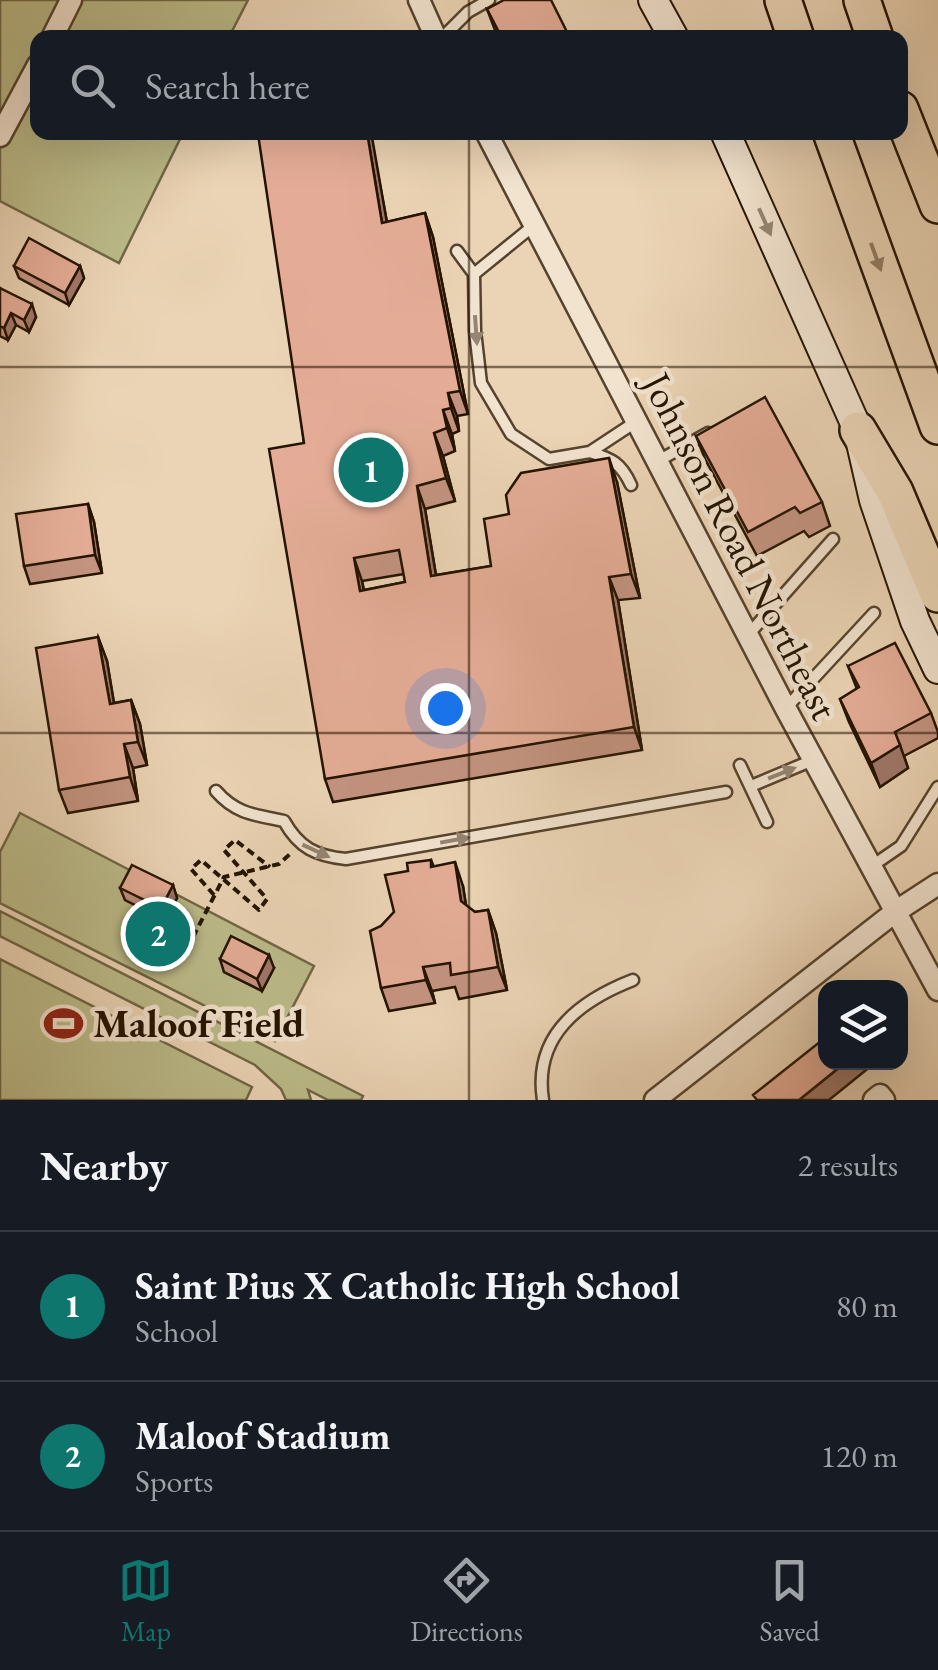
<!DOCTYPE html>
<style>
body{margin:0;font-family:"EB Garamond",serif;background:#242831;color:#f1f3f6}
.controls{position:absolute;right:30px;bottom:30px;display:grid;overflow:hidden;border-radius:20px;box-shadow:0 10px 40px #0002}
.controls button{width:90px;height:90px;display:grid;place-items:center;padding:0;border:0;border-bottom:2px solid #363941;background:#171b24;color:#f1f3f6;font:50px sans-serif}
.you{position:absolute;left:445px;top:708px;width:35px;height:35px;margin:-25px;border:8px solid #fff;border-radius:50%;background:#1a73e8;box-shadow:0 0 0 15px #1a73e833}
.badge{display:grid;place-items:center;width:65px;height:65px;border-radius:50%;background:#0f766e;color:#fff;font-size:32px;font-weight:700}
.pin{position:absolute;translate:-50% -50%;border:5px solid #fff;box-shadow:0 2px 10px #0006}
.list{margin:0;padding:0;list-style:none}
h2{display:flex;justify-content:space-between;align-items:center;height:130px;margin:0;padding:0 40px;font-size:42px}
h2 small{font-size:32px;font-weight:400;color:#9ea1a6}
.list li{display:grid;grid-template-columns:65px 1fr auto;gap:30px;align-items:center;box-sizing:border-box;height:150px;padding:0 40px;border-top:2px solid #363941}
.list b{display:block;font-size:38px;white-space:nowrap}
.list p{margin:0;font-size:32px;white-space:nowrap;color:#9ea1a6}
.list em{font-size:32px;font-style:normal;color:#9ea1a6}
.icon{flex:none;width:55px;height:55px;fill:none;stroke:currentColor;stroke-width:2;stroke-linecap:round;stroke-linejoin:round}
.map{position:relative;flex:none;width:938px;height:1100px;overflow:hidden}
.search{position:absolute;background:#171b24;box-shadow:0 10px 40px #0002;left:30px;right:30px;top:30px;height:110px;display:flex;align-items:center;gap:25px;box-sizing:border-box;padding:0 35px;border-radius:20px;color:#9ea1a6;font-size:38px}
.sheet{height:430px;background:#171b24}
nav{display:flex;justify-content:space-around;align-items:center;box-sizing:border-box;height:140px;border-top:2px solid #363941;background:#171b24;font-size:28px;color:#9ea1a6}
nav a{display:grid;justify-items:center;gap:5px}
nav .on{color:#0f766e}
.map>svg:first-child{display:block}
</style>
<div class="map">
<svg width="938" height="1100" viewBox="0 0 938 1100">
<rect width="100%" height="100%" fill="#ebd4b5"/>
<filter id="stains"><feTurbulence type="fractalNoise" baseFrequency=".002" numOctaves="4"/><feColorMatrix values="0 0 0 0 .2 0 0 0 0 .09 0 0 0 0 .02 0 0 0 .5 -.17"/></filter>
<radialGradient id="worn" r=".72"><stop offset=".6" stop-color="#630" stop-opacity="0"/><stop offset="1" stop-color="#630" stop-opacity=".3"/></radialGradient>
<path fill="#bcbb8a" stroke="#706745" stroke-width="2.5" d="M0,0h248l-19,37 -191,1v94l145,1 -64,130 -119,-62z
M20,813l294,153 -39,75 -275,-138v-51z
M0,911l363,185 -2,4h-33l-20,-10 3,10h-25l-5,-11 -26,-24 -255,-129z
M0,959l252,128 -6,13h-246z"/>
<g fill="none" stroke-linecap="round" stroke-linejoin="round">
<defs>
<path id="lane" d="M442,38l26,-26 21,-12
M533,226l-59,48 1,57 6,52 30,51 38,25 41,-7 47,-31
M457,251l17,23
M590,452c22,7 31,11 41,33
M658,461l50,-28
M748,635l85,-96
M786,708l88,-95
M740,765l27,57
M751,786l62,-26
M216,791c20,23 39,24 68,30 15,27 32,35 62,38l380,-67
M872,866l29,-20 37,-59
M543,1100c-10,-64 36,-99 90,-120"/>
<path id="street" d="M419,0l17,38
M52,38l19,-38
M486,132l300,577 152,281
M0,136l38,-71
M655,1100l240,-188 43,-28
M874,1100l6,-5 4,5"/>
<path id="secondary" d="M653,0l21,38
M725,132l133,298 16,70 41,121 23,48"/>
<path id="highway" d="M783,0l13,38
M862,0l13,38
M900,109l38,96
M831,132l107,294
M858,430l37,62 43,102"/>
</defs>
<use href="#lane" stroke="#56432d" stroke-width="15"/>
<use href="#street" stroke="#56432d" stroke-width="25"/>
<use href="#secondary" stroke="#241300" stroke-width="32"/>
<use href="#highway" stroke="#241300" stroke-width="40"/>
<path stroke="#241300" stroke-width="4" stroke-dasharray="8 5" stroke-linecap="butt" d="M214,895l-23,-26 10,-9 58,50 8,-11 -43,-49 11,-10 35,27
M193,937l31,-60 55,-13 11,-10"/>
<use href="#lane" stroke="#f2e3cf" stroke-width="10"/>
<use href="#street" stroke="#f2e3cf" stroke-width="20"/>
<use href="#secondary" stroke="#f2e3cf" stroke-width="28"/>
<use href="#highway" stroke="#ebd4b5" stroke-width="35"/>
</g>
<path fill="#c49481" stroke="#241300" stroke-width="2.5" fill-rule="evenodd" d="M487,9l83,29h-72z
M265,132h105l17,90 38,-9 8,24 35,177 -11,2 2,15 -7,3 3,17 -12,5 12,45 -30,8 11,66 55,-9 18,-52 108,-32 23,116 -22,2 24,150 -309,52 -8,-23 -21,-336zM404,574l1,8 -41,8 -2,-9z
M14,266h66l4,12 -15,27 -50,-27z
M0,288l36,29 -7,15 -13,-7 -8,15 -8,-4z
M696,436l126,66 8,24 -21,11 -5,-6 -47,25 -52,-97z
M88,504l6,18 8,51 -72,11 -6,-18z
M98,637l9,24 7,42 17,-3 9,24 7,41 -14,3 5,33 -70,12 -9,-23z
M848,666l83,47 7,19v6l-34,18 4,12 -28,19 -31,-65 -9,-23 17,-10z
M431,860l3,7 29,19 3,20 9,6 13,-2 8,23 11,57 -48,9 -4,-12 -23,4 3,12 -46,8 -8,-23v-62l13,-14 14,-41z
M173,885l4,13 -12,22 -40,-20 -5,-12z
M220,959l54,9 -12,23 -38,-19z"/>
<path fill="#a07869" stroke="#241300" stroke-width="2.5" d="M367,132h3l2,5 19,109 -9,-23z
M425,213l8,24 35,177 -8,-23z
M80,266l4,12 -15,27 -4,-12z
M32,304l4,13 -7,15 -5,-12z
M11,313l5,12 -8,15 -4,-12z
M448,393l9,23 2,15 -8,-23z
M443,410l9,24 3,17 -8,-23z
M434,433l9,23 12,45 -9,-23z
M609,458l8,24 23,116 -9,-24z
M417,486l8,23 15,91 -9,-24z
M88,504l6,18 8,51 -7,-18z
M354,558l8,23 6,33 -8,-23z
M609,577l9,23 24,150 -8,-23z
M98,637l9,24 11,67 -8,-24z
M131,700l9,24 7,41 -9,-23z
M124,744l9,24 5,33 -8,-24z
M900,745l8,23 -28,19 -9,-24z
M455,862l8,24 6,39 -8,-24z
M173,885l4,13 -12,22 -4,-12z
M488,910l8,23 11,57 -9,-23z
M269,955l5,13 -12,23 -5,-12z
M423,967l9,24 3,12 -9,-23z
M846,1062h30l-47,38h-30z"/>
<path fill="#e4ac96" stroke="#241300" stroke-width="2.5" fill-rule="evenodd" d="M504,0h47l19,38h-68l-15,-29z
M265,132h102l15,91 43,-10 35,178 -12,2 3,15 -8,2 4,18 -13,5 12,45 -29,8 14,90 60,-10 -7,-47 25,-5 -3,-19 15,-22 88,-15 22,116 -22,3 25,150 -309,52 -56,-330 35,-6 -46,-309zM399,550l6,32 -45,9 -6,-33z
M29,238l51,28 -15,27 -51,-27z
M0,288l32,16 -8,16 -13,-7 -7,15 -4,-2z
M765,397l57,105 -22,11 -5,-6 -47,25 -52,-96z
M88,504l7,51 -71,11 -8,-52z
M98,637l12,67 21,-4 7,42 -14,2 6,33 -71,13 -23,-142z
M895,643l36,70 -36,19 5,13 -29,18 -31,-64 19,-12 -11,-21z
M431,860v7l24,-5 6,39 14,11 13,-2 10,57 -47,8 -1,-12 -27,4 3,13 -45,8 -11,-57 11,-5 13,-14 -9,-37 23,-4 -1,-8z
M132,865l41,20 -12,23 -41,-20z
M231,936l38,19 -12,24 -37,-20z
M826,1037v25h20l-47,38h-42l-4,-5z"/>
<defs><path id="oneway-solid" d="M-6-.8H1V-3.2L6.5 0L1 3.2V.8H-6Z" transform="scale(2.5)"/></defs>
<g fill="#958572">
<use href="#oneway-solid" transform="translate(765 222) rotate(66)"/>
<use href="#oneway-solid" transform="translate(476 330) rotate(86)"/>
<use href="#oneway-solid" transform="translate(782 773) rotate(-22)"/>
<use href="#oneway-solid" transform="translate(455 840) rotate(-10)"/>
<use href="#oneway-solid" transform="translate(316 851) rotate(25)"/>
</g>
<use fill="#917d64" href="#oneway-solid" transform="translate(876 257) rotate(70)"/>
<path fill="none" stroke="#241300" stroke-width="2.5" stroke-opacity="0.55" d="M469,0v38M469,132v968M0,367h938M0,733h938"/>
<defs>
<symbol id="stadium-bare" viewBox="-9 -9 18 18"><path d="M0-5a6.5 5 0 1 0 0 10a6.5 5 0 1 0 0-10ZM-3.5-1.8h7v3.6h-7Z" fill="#8f2418" stroke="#f2e3cf" stroke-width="2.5" paint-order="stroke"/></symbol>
</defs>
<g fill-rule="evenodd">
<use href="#stadium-bare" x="36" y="996" width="55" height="55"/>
</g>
<g text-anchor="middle" stroke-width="9" stroke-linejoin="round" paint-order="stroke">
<g font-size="40" fill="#241300" stroke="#f2e3cf">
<text transform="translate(741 546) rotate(63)" y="14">Johnson Road Northeast</text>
</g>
<g font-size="40" font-weight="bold" fill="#241300" stroke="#f2e3cf" text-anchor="start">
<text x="93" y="1037">Maloof Field</text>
</g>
</g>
<rect width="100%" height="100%" filter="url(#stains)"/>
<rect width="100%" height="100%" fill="url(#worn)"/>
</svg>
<div class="controls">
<button><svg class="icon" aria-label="layers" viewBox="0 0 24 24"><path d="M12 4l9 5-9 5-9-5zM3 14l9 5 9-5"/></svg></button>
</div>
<div class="you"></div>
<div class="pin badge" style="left:371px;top:470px">1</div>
<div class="pin badge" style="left:158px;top:934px">2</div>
<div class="search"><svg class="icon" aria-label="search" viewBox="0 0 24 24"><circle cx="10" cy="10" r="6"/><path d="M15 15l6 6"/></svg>Search here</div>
</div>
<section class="sheet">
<h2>Nearby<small>2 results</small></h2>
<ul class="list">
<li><span class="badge">1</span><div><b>Saint Pius X Catholic High School</b><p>School</p></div><em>80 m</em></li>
<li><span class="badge">2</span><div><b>Maloof Stadium</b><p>Sports</p></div><em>120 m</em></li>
</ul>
</section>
<nav>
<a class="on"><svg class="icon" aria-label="map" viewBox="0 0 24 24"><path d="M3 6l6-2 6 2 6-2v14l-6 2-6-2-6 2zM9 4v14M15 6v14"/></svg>Map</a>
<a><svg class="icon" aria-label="directions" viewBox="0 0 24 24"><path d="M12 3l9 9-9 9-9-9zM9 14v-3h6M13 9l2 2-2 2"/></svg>Directions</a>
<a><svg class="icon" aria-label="saved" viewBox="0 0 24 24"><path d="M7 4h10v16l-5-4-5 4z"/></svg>Saved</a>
</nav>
